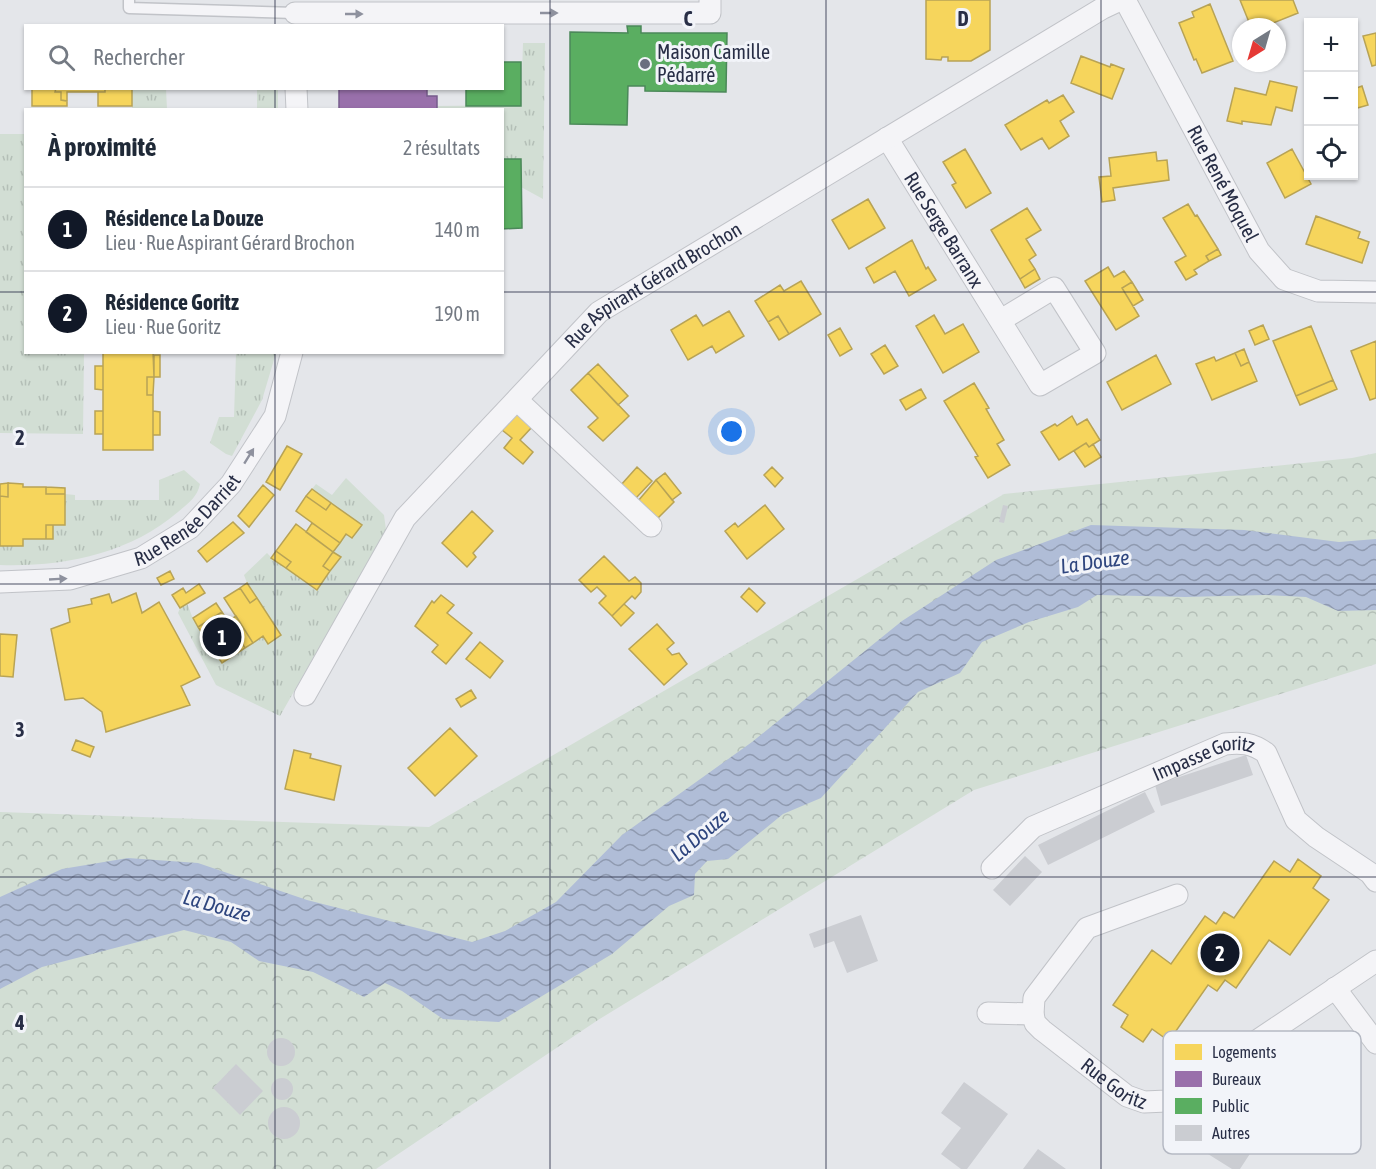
<!DOCTYPE html>
<html lang="fr">
<meta charset="utf-8">
<style>
body{margin:0;font-family:"Asap Condensed",sans-serif;background:#f6f6f7;color:#1f2937}
.controls{position:absolute;right:18px;top:18px;display:grid;overflow:hidden;border-radius:0px;box-shadow:0 2px 4px #0004}
.controls button{width:54px;height:54px;display:grid;place-items:center;padding:0;border:0;border-bottom:2px solid #e0e1e3;background:#fff;color:#1f2937;font:30px sans-serif}
.compass{position:absolute;left:1232px;top:18px;width:54px;height:54px;border-radius:50%;background:#fff;box-shadow:0 2px 4px #0004;rotate:217deg}
.you{position:absolute;left:732px;top:432px;width:21px;height:21px;margin:-15px;border:4px solid #fff;border-radius:50%;background:#1a73e8;box-shadow:0 0 0 9px #1a73e833}
.badge{display:grid;place-items:center;width:39px;height:39px;border-radius:50%;background:#111827;color:#fff;font-size:20px;font-weight:700}
.pin{position:absolute;translate:-50% -50%;border:3px solid #fff;box-shadow:0 2px 6px #0006}
.list{margin:0;padding:0;list-style:none}
h2{display:flex;justify-content:space-between;align-items:center;height:78px;margin:0;padding:0 24px;font-size:26px}
h2 small{font-size:20px;font-weight:400;color:#747a83}
.list li{display:grid;grid-template-columns:39px 1fr auto;gap:18px;align-items:center;box-sizing:border-box;height:84px;padding:0 24px;border-top:2px solid #e0e1e3}
.list b{display:block;font-size:22px;white-space:nowrap}
.list p{margin:0;font-size:20px;white-space:nowrap;color:#747a83}
.list em{font-size:20px;font-style:normal;color:#747a83}
.icon{flex:none;width:33px;height:33px;fill:none;stroke:currentColor;stroke-width:2;stroke-linecap:round;stroke-linejoin:round}
.map{position:relative;flex:none;width:1376px;height:1169px;overflow:hidden}
.search{position:absolute;background:#fff;box-shadow:0 2px 4px #0004;left:24px;top:24px;width:480px;height:66px;display:flex;align-items:center;gap:15px;box-sizing:border-box;padding:0 21px;border-radius:0px;color:#747a83;font-size:22px}
.panel{position:absolute;background:#fff;box-shadow:0 2px 4px #0004;left:24px;top:108px;width:480px;height:246px;border-radius:0px}
.map>svg:first-child{display:block}
</style>
<div class="map">
<svg width="1376" height="1169" viewBox="0 0 1376 1169">
<defs>
<pattern id="grass-tufts" width="24" height="20" patternUnits="userSpaceOnUse" patternTransform="scale(1.5)"><rect width="24" height="20" fill="#d2ded4"/><path d="M3 7l-1-3M5 7V3M7 7l1-3M15 17l-1-3M17 17v-4M19 17l1-3" fill="none" stroke="#b4bfb7"/></pattern>
<pattern id="forest-crowns" width="20" height="18" patternUnits="userSpaceOnUse" patternTransform="scale(1.5)"><rect width="20" height="18" fill="#d2ded4"/><path d="M2 6a3 3 0 1 1 6 0M12 15a3 3 0 1 1 6 0" fill="none" stroke="#b4bfb7"/></pattern>
<pattern id="water-waves" width="16" height="10" patternUnits="userSpaceOnUse" patternTransform="scale(1.5)"><rect width="16" height="10" fill="#b0bdd7"/><path d="M0 5q4-4 8 0t8 0" fill="none" stroke="#8f9ab0"/></pattern>
</defs>
<rect width="100%" height="100%" fill="#e4e6ea"/>
<path fill="url(#grass-tufts)" d="M523,43h22l-2,156 -22,-12v-26l-18,-1 -1,-50h-65v-4l84,-1z
M132,89h34l1,20h-35z
M257,89h21v20h-21z
M0,134h25l1,218 58,1 -1,81 -83,-1z
M236,353h40l-14,47 -30,56 -6,-2 -16,-11 9,-26h15z
M184,470l16,14c-3,14 -12,19 -22,28 -49,42 -115,55 -178,53v-19h23v-7l30,-14 12,-31 10,1v5h84v-20z
M346,478l38,37 2,15 -106,186 -64,-31 -38,-72 2,-5 7,-5 6,16 29,44 41,-27 18,-1 -34,-52 -3,-8 23,-22 5,5 45,32 23,-33 -7,-5 13,-18 7,4 8,-13 -49,-36 4,-5 16,11z"/>
<path fill="url(#forest-crowns)" d="M1376,453v211l-402,126 -376,230 -222,149h-376v-357l429,15 575,-333 348,-36z"/>
<path fill="url(#water-waves)" d="M1091,525l153,5 95,12 37,-3v71l-38,1 -32,-14 -41,-2 -80,2 -88,-2 -19,12 -49,15 -47,20 -22,31 -42,19 -97,106 -38,16 -55,45 -21,2 -12,13 -1,21 -25,11 -57,48 -113,68 -56,-3 -41,-28 -17,-8 -21,14 -51,-25 -54,-11 -28,-19 -47,-12 -142,37 -42,22v-92l62,-28 66,-11 70,5 109,37 165,42 33,-11 51,-29 66,-67 130,-93 150,-121 94,-61z"/>
<path fill="#f6d55c" stroke="#b8a355" stroke-width="1.5" d="M926,0h64v50l-19,11h-23v-4h-6l-1,3 -15,-1z
M1240,0h53l5,13 -35,14h-12z
M1210,4l23,57 -31,12 -6,-14 -2,1 -15,-37 15,-6 -2,-5z
M1376,33v32l-4,1 -9,-30z
M1081,56l29,11 1,-3 13,5 -12,30 -41,-16z
M1270,81l27,6 -5,24 -16,-4 -5,18 -29,-4v3l-15,-3 8,-33 31,7z
M1362,86l6,19 -14,4v-20z
M32,88h24l-1,4h6v8l6,1v5h-35z
M56,88h49v4h-38v9l-6,-1v-8h-6z
M105,88h27v18h-34v-14h7z
M1063,95l11,17 -14,9 9,15 -20,13 -7,-11 -21,12 -16,-25 42,-25 2,3z
M965,149l26,44 -25,15 -14,-23 4,-2 -13,-21z
M1292,149l19,35 -26,14 -18,-35z
M1156,152l1,9 10,-1 2,20 -56,8 2,12 -13,2 -3,-25 12,-1 -2,-18z
M868,199l17,29 -36,21 -17,-29z
M1188,204l7,12 2,-1 21,34 -12,7 3,5 -15,9 3,4 -11,6 -11,-18 11,-6 -23,-38z
M1027,208l14,22 -15,9 10,16 -7,5 6,9 -15,10 -29,-49z
M1316,216l44,16 -2,6 11,4 -7,21 -56,-19z
M912,240l14,29 2,-2 8,13 -27,16 -14,-25 -21,12 -8,-15z
M1218,249l3,6 -12,6 -3,-5z
M1108,267l6,10 10,-6 8,11 -10,6 17,28 -23,14 -31,-49z
M1035,269l5,10 -15,9 -5,-9z
M801,281l20,33 -32,20 -11,-18 -10,6 -13,-21 25,-16 4,6z
M1132,282l11,18 -10,6 -11,-18z
M729,311l15,25 -28,17 -4,-7 -24,14 -17,-30 25,-15 7,11z
M934,315l11,19 18,-10 16,28 -36,21 -27,-47z
M778,316l11,18 -10,6 -11,-18z
M1263,325l6,14 -14,6 -6,-14z
M1311,326l22,54 -37,16 -23,-55z
M840,328l12,21 -12,7 -12,-21z
M1376,341v57l-6,2 -19,-49z
M885,345l13,21 -14,8 -13,-20z
M1244,349l5,13 -8,4 -6,-13z
M103,352h50l1,25h-7v18h6v55h-50z
M1235,353l6,13 8,-4 8,19 -45,19 -16,-36 18,-7 2,4z
M154,355h6v22h-6z
M1156,355l15,29 -49,26 -15,-28z
M598,364l30,32 -10,9 -30,-32z
M95,366h8v24l-8,-1z
M588,373l41,43 -26,25 -15,-14 10,-9 -27,-28z
M147,377h7l-1,18h-6z
M1333,380l4,9 -37,16 -4,-9z
M974,383l15,25 -3,1 18,31 -7,4 13,21 -22,13 -13,-21 3,-1 -34,-55z
M921,389l5,9 -20,12 -6,-10z
M95,411h8v23h-8z
M153,411l7,1v23h-7z
M517,414l15,13 -12,13 13,12 -10,12 -19,-16 8,-10 -10,-8z
M1072,416l5,9 10,-6 13,21 -11,7 -3,-4 -27,17 -18,-28 14,-8 2,2z
M1086,443l3,4 4,-3 8,13 -16,10 -11,-16z
M287,446l15,8 -22,36 -14,-8z
M637,467l15,14 -16,17 -15,-13z
M772,467l11,11 -8,9 -11,-12z
M665,473l16,20 -9,7 -16,-20z
M656,480l18,22 -17,17 -19,-18z
M8,483l15,1v3h23v7h19v31h-19v14h-23v7h-23v-50l8,1z
M8,483v14l-8,-1v-12z
M263,485l11,10 -25,32 -11,-11z
M46,487l19,1v6h-19z
M312,489l19,14 -5,7 -20,-14z
M306,496l20,14 5,-7 31,22 -10,13 -6,-4 -6,9 -44,-32z
M765,505l19,24 -37,30 -22,-28 10,-8 3,4z
M472,511l21,20 -20,22 3,4 -9,10 -25,-24z
M233,522l11,11 -37,29 -9,-11z
M312,523l28,20 -7,9 -27,-20z
M296,524l37,28 -10,14 7,5 -13,19 -31,-22 5,-6 -15,-11z
M46,525h7v14h-7z
M276,551l15,11 -5,6 -15,-10z
M333,552l8,5 -11,14 -7,-5z
M604,556l25,25 6,-4 6,6v9l-6,7 -3,-3 -20,20 -13,-13 7,-7 -9,-9 -6,5 -12,-12z
M170,571l4,8 -13,6 -4,-7z
M247,583l10,15 -7,5 -10,-15z
M199,584l6,9 -25,15 -8,-13 11,-7 3,5z
M240,588l10,15 7,-5 24,37 -13,9 -5,-8 -10,7 -29,-45z
M749,588l16,15 -8,9 -16,-15z
M136,593l6,20 17,-11 41,75 -19,9 9,19 -84,27 -4,-20 -19,-14 -18,2 -14,-71 19,-7 -2,-13 24,-5 -1,-5 18,-5 3,9z
M441,595l13,10 -7,8 25,20 -26,31 -14,-12 6,-7 -23,-19 17,-25 2,2z
M216,603l6,9 -24,15 -5,-9z
M624,604l10,9 -13,13 -9,-10z
M222,612l23,36 -23,15 -24,-36z
M236,616l17,27 -8,5 -17,-27z
M657,624l17,19 -7,6 5,6 7,-2 8,11 -23,21 -35,-36z
M0,634l17,1 -4,42 -13,-1z
M480,642l23,19 -13,17 -24,-19z
M471,690l5,8 -15,9 -5,-8z
M450,728l27,28 -42,40 -27,-28z
M76,740l18,7 -4,10 -18,-7z
M294,750l17,4 -1,4 31,8 -7,34 -49,-11z
M1298,859l23,17 -8,12 16,12 -39,55 -21,-15 -33,48 -11,-8 -8,11 -9,-6 -39,56 -17,-12 -9,13 -22,-15 7,-12 -15,-10 39,-55 19,14 34,-48 11,8 8,-12 10,6 40,-57 16,11z"/>
<path fill="#9970ab" stroke="#775c8d" stroke-width="1.5" d="M339,88h88v8h10v14h-98z"/>
<path fill="#5aae61" stroke="#4b8859" stroke-width="1.5" d="M627,26h14v7h86l-1,59 -81,-1v-5h-17l-1,39 -57,-1v-92l58,1z
M502,62h19v44h-55v-18h36z
M502,159h19l1,69 -20,1z"/>
<path fill="#cbcdd2" d="M1003,505l5,1 -4,17 -5,-1z
M1246,755l7,20 -92,31 -6,-21z
M1145,792l10,20 -107,53 -10,-20z
M1025,856l17,16 -32,34 -17,-16z
M861,915l17,46 -31,12 -13,-32 -20,7 -5,-14z
M267 1052a14 14 0 1 1 28 0a14 14 0 1 1-28 0Z
M236,1064l27,27 -23,24 -27,-27z
M271 1089a11 11 0 1 1 22 0a11 11 0 1 1-22 0Z
M964,1082l44,32 -41,55h-6l-20,-15 20,-26 -20,-15z
M1242,1101l30,19 -32,49h-8l-24,-15z
M268 1123a16 16 0 1 1 32 0a16 16 0 1 1-32 0Z
M1038,1149l28,20h-43z"/>
<g fill="none" stroke-linecap="round" stroke-linejoin="round">
<defs>
<path id="lane" d="M129,0v8l166,5"/>
<g id="street">
<path id="s1" d="M1125,0l134,251 25,28 34,12 58,1"/>
<path d="M295,13h415v-13"/>
<path d="M296,88l1,22"/>
<path id="s2" d="M887,138l153,247 55,-32 -41,-65 -53,32"/>
<path d="M517,400l134,126"/>
<path id="s3" d="M0,582l70,-3 71,-21 49,-30 41,-44 44,-68 17,-64"/>
<path id="s4" d="M305,695l100,-177 194,-206 504,-304 17,-8"/>
<path id="s5" d="M992,868l41,-41 192,-83c16,-2 27,-1 41,9l30,67 20,17 54,36 6,8"/>
<path id="s6" d="M1177,895l-90,33 -53,70 -1,16 2,9 7,7 85,66 17,6 23,-1 209,-140"/>
<path d="M1335,988l41,55"/>
<path d="M988,1013l45,1"/>
</g>
</defs>
<use href="#lane" stroke="#c1c3c8" stroke-width="13"/>
<use href="#street" stroke="#c1c3c8" stroke-width="23"/>
<use href="#lane" stroke="#f4f4f7" stroke-width="10"/>
<use href="#street" stroke="#f4f4f7" stroke-width="21"/>
</g>
<defs><path id="oneway-solid" d="M-6-.8H1V-3.2L6.5 0L1 3.2V.8H-6Z" transform="scale(1.5)"/></defs>
<g fill="#8e919e">
<use href="#oneway-solid" transform="translate(549 13)"/>
<use href="#oneway-solid" transform="translate(354 14)"/>
<use href="#oneway-solid" transform="translate(249 456) rotate(-58)"/>
<use href="#oneway-solid" transform="translate(58 579) rotate(-3)"/>
</g>
<path fill="none" stroke="#282e46" stroke-width="1.5" stroke-opacity="0.55" d="M275,0v26M550,0v1169M826,0v1169M1101,0v1169M275,88v22M0,292h26M502,292h874M275,352v817M0,584h1376M0,877h1376"/>
<circle fill="#6a6e7f" stroke="#f2f4f9" stroke-width="2" cx="645" cy="64" r="6"/>
<g text-anchor="middle" stroke-width="6" stroke-linejoin="round" paint-order="stroke">
<g font-size="20" fill="#282e46" stroke="#f2f4f9" text-anchor="start">
<text x="657" y="59">Maison Camille<tspan x="657" dy="23">Pédarré</tspan></text>
</g>
<g font-size="20" fill="#282e46" stroke="#f2f4f9">
<text dy="7" stroke="none"><textPath href="#s1" startOffset="208">Rue René Moquel</textPath></text>
<text dy="7" stroke="none"><textPath href="#s2" startOffset="108">Rue Serge Barranx</textPath></text>
<text dy="7" stroke="none"><textPath href="#s4" startOffset="546">Rue Aspirant Gérard Brochon</textPath></text>
<text dy="7" stroke="none"><textPath href="#s3" startOffset="204">Rue Renée Darriet</textPath></text>
<text dy="7" stroke="none"><textPath href="#s5" startOffset="243">Impasse Goritz</textPath></text>
<text dy="7" stroke="none"><textPath href="#s6" startOffset="309">Rue Goritz</textPath></text>
</g>
<g font-size="21" font-style="italic" fill="#2e457e" stroke="#f2f4f9">
<text transform="translate(1095 562) rotate(-8)" y="7">La Douze</text>
<text transform="translate(700 835) rotate(-40)" y="7">La Douze</text>
<text transform="translate(217 906) rotate(16)" y="7">La Douze</text>
</g>
</g>
<rect x="1163" y="1031" width="198" height="123" rx="9" fill="#f2f4f9" stroke="#b5b9c3" stroke-width="1.5"/>
<rect x="1175" y="1044" width="27" height="16" fill="#f6d55c"/>
<rect x="1175" y="1071" width="27" height="16" fill="#9970ab"/>
<rect x="1175" y="1098" width="27" height="16" fill="#5aae61"/>
<rect x="1175" y="1125" width="27" height="16" fill="#cbcdd2"/>
<g font-size="16" fill="#282e46">
<text x="1212" y="1058">Logements</text>
<text x="1212" y="1085">Bureaux</text>
<text x="1212" y="1112">Public</text>
<text x="1212" y="1139">Autres</text>
</g>
<g font-size="20" text-anchor="middle" font-weight="bold" fill="#282e46" stroke="#f2f4f9" stroke-width="6" stroke-linejoin="round" paint-order="stroke">
<text x="688" y="26">C</text>
<text x="963" y="26">D</text>
<text x="20" y="445">2</text>
<text x="20" y="737">3</text>
<text x="20" y="1030">4</text>
</g>
</svg>
<div class="controls">
<button>+</button>
<button>−</button>
<button><svg class="icon" aria-label="locate" viewBox="0 0 24 24"><circle cx="12" cy="12" r="6"/><path d="M12 2v4M12 18v4M2 12h4M18 12h4"/></svg></button>
</div>
<svg class="compass" viewBox="-18 -18 36 36"><path d="M0-13l5 13h-10z" fill="#e53935"/><path d="M0 13l5-13h-10z" fill="#747a83"/></svg>
<div class="you"></div>
<div class="pin badge" style="left:222px;top:637px">1</div>
<div class="pin badge" style="left:1220px;top:953px">2</div>
<div class="search"><svg class="icon" aria-label="search" viewBox="0 0 24 24"><circle cx="10" cy="10" r="6"/><path d="M15 15l6 6"/></svg>Rechercher</div>
<section class="panel">
<h2>À proximité<small>2 résultats</small></h2>
<ul class="list">
<li><span class="badge">1</span><div><b>Résidence La Douze</b><p>Lieu · Rue Aspirant Gérard Brochon</p></div><em>140 m</em></li>
<li><span class="badge">2</span><div><b>Résidence Goritz</b><p>Lieu · Rue Goritz</p></div><em>190 m</em></li>
</ul>
</section>
</div>
